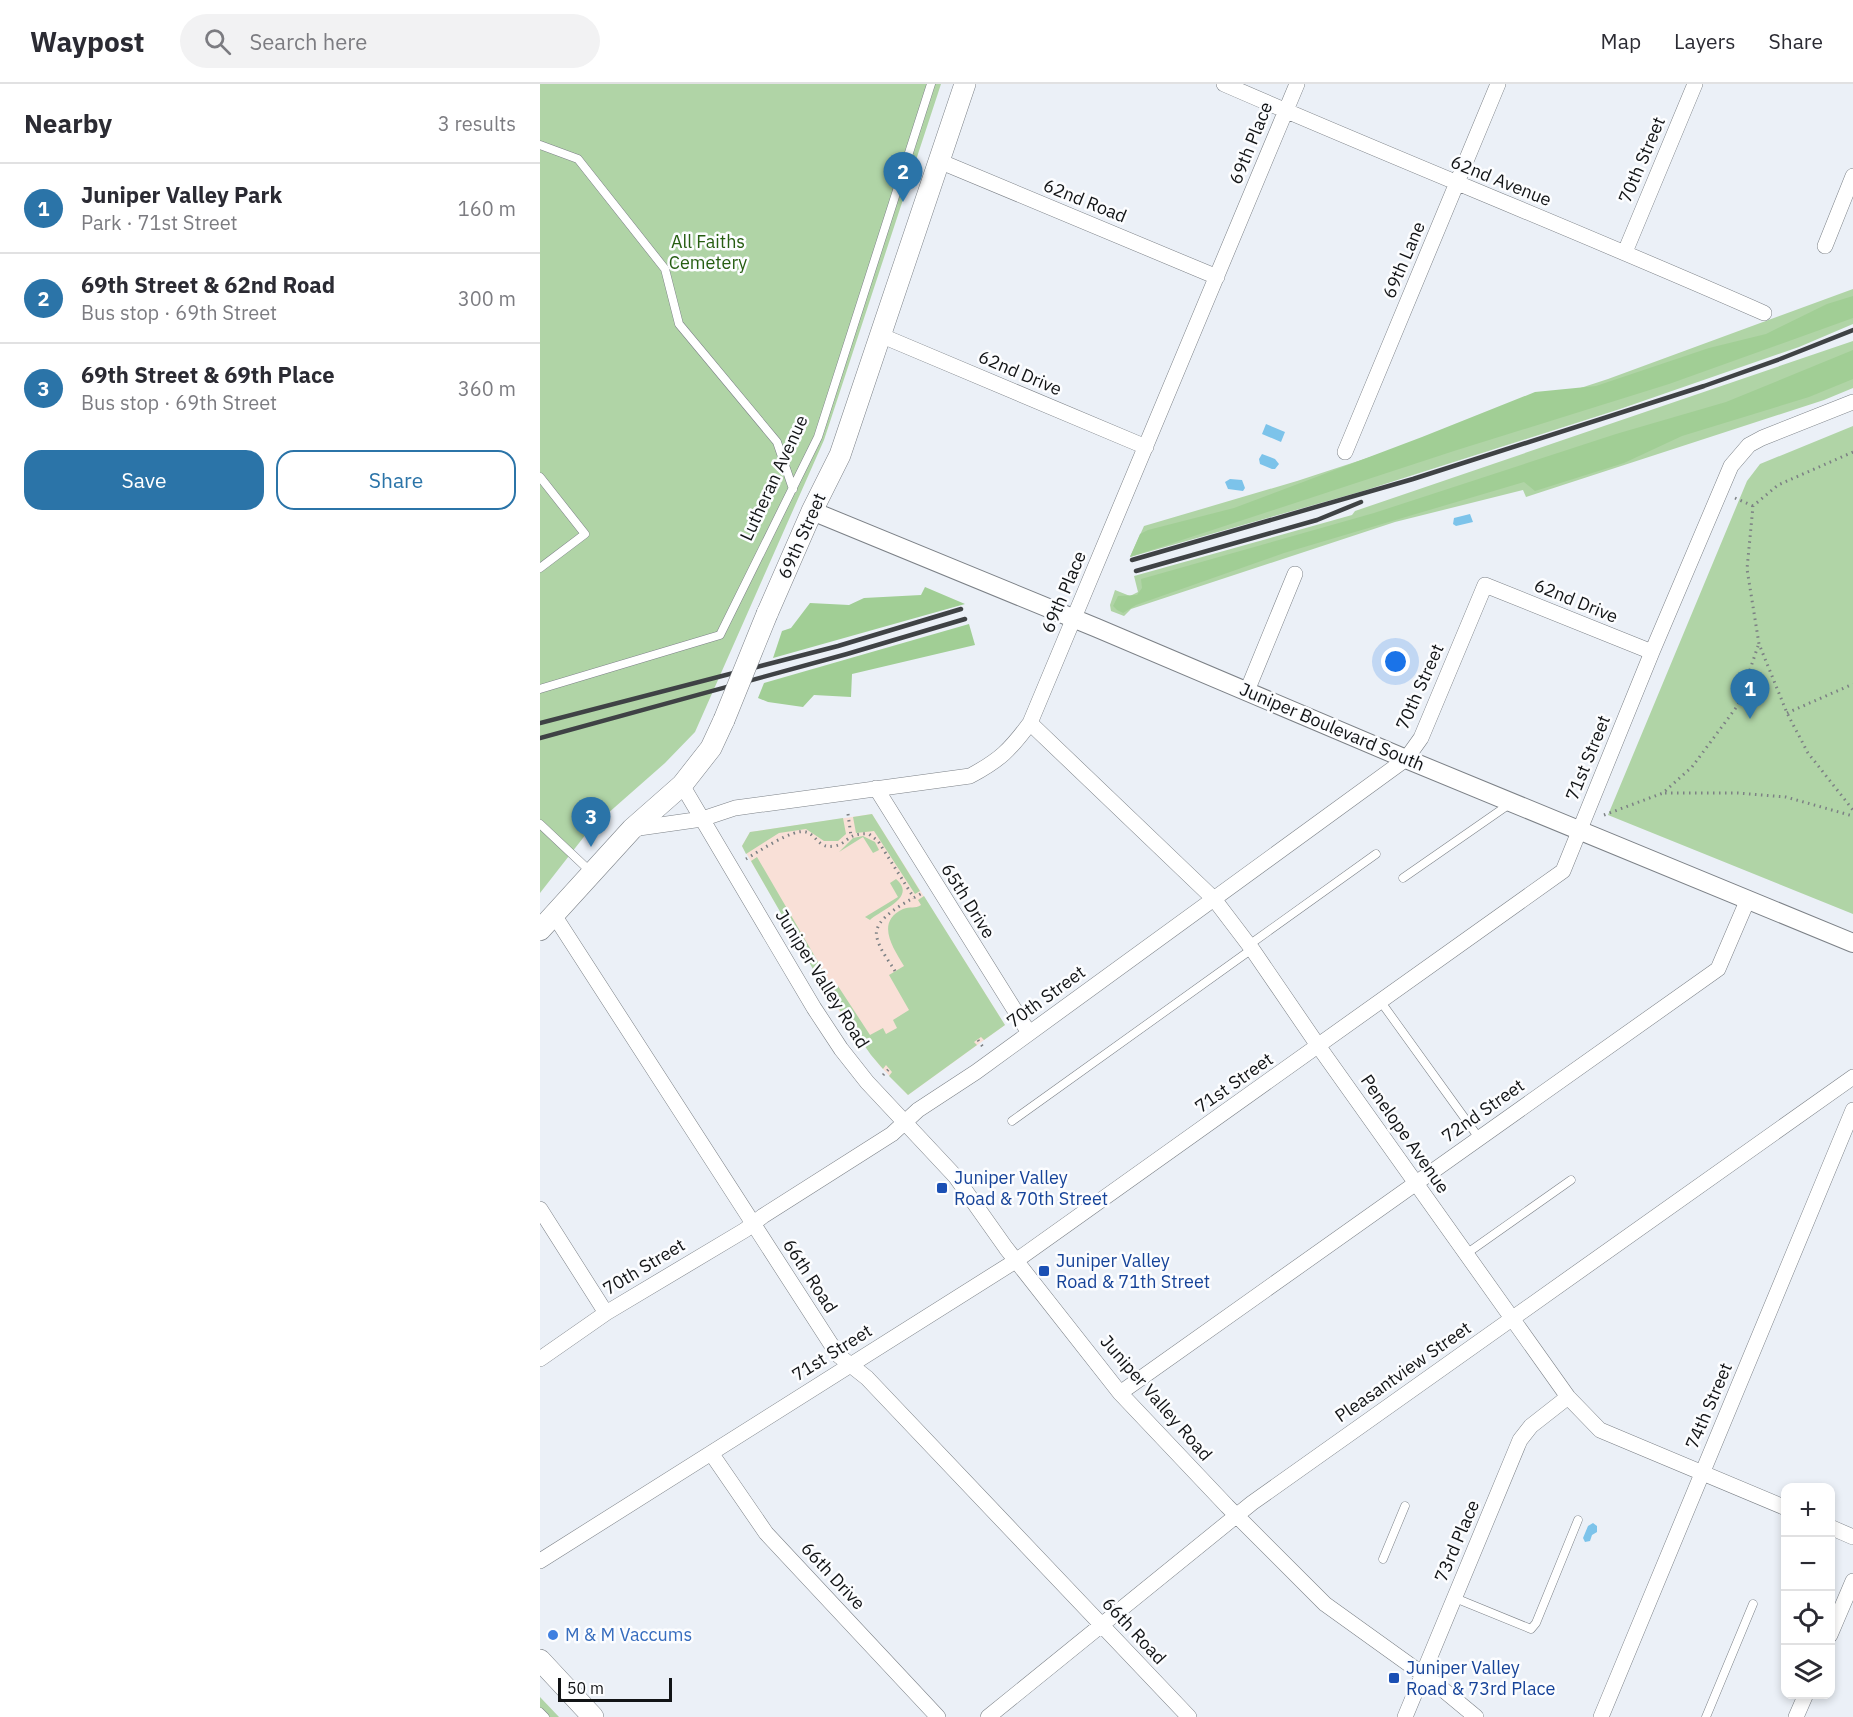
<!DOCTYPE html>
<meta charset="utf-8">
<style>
body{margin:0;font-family:"IBM Plex Sans",sans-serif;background:#f2f2f3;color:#2b2b33}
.controls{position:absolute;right:18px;bottom:18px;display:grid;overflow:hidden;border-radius:12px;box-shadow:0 3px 9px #0003}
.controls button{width:54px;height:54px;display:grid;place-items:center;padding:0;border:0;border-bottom:2px solid #e1e1e2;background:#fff;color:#2b2b33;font:30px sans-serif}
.scale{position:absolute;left:18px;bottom:15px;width:114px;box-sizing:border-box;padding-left:6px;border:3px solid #121416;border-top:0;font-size:16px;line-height:21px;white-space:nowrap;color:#121416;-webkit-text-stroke:4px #fcfdff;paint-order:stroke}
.you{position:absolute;left:856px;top:578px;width:21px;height:21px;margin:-15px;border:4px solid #fff;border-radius:50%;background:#1a73e8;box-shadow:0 0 0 9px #1a73e833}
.badge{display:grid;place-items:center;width:39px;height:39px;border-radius:50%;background:#2b74a8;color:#fff;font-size:20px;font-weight:700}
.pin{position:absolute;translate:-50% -50px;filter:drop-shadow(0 2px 3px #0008)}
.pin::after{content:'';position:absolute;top:32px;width:21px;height:18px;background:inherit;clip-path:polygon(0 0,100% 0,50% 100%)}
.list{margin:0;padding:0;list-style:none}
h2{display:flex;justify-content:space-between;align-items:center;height:78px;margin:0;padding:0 24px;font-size:26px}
h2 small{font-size:20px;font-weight:400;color:#7c7c81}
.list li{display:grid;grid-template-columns:39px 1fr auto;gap:18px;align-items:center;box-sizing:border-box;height:90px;padding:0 24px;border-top:2px solid #e1e1e2}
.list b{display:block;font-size:22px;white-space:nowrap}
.list p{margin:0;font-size:20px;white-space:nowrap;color:#7c7c81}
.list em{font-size:20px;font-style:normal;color:#7c7c81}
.actions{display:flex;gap:12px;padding:18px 24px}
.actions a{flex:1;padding:14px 0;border:2px solid #2b74a8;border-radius:18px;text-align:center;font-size:21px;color:#2b74a8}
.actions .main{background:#2b74a8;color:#fff}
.icon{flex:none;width:33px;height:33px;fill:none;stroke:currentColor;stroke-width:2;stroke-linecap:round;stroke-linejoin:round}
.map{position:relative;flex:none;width:1313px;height:1633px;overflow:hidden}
header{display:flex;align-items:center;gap:36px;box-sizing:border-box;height:84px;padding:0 30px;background:#fff;border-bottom:2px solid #e1e1e2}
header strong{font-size:28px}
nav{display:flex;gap:33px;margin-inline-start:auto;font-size:21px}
.search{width:420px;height:54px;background:#f2f2f3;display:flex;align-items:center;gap:15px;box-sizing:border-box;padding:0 21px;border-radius:33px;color:#7c7c81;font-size:22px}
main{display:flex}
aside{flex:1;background:#fff}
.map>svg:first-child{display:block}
</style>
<header>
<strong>Waypost</strong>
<div class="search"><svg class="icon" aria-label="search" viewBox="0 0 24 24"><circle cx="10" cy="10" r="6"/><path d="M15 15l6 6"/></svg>Search here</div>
<nav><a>Map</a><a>Layers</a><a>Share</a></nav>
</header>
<main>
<aside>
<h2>Nearby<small>3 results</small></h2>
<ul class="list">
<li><span class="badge">1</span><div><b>Juniper Valley Park</b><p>Park · 71st Street</p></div><em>160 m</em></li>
<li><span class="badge">2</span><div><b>69th Street &amp; 62nd Road</b><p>Bus stop · 69th Street</p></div><em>300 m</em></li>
<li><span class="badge">3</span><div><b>69th Street &amp; 69th Place</b><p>Bus stop · 69th Street</p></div><em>360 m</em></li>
</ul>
<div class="actions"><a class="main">Save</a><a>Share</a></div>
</aside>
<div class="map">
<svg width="1313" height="1633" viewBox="0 0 1313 1633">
<rect width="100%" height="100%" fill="#ebf0f7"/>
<path fill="#f9e0d7" d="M332,730l133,211 -97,70 -28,-29 -41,-55 -97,-165 8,-14z"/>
<path fill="#b0d4a6" d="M0,0h401l-117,356 -129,292 -30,31 -75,66 -50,64z
M1313,205v35l-54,23 -179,62 -257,82 -233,66 14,-31 153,-45 311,-102z
M1313,257v47l-29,12 -298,97 -3,-7 -128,32 -264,87 -7,7 -13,-5 -1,-6 5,-15 15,6 8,-4 -4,-16 218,-61 3,-4z
M1313,342v488l-245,-99 139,-334 13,-17z
M332,730l48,77 -5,3 -41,-63 -18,2 -3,-16z
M303,734l3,16 -8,7h-14l-18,-12 -27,4 -33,21 -4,-8 8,-14z
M323,752l12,6 4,8 -6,3 -10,-16 -24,15 14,-14z
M217,773l71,122 -7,4 -70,-122z
M356,795c22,19 -16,31 -26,41l-5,-3 33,-20 -8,-14z
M384,812l81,129 -21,15 -3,-3 -7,5 3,3 -69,50 -19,-19 3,-4 -6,-7 -3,4 -12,-14 -44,-63 11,-6 32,49 13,-7 3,6 11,-6 -4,-8 16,-10 -20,-35 15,-9c-11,-18 -29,-44 -1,-57 7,-3 12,0 18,-4l-3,-5z
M0,1613l19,20h-19z"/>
<path fill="#a1ce95" d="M1313,212v22l-184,66 -212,66 -327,107 10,-23 8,-4 86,-22 188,-71 113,-45 61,-6 113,-38 57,-14 61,-30z
M1313,266v29l-44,18 -127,39 -58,27 -89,28 -11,-9 -240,71 -148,52 -13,8 -6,-3 -4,-4 5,-10 19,-1 5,-7 -1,-9 233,-66 242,-79 110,-32z
M385,503l40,17 -192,54 9,-27 9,-3 19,-25 39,2 15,-7 57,-3z
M429,540l6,21 -123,29 -1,23 -37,-2 -11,12 -35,-5 -10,-4 6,-15z"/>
<path fill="#7cc3ea" d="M726,340l19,8 -4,10 -19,-8z
M722,370l13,5 4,5 -4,5h-3l-12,-5 -1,-5z
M690,395l12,1 3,8 -2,3 -15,-2 -3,-7z
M930,430l3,8 -17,4 -3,-2 1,-6z
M1053,1439l4,3v6l-5,3 -2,6 -5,1 -2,-4 5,-12z"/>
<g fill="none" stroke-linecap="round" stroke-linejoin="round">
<defs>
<path id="service" d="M0,61l38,14 87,110 14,55 98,118 16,47
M0,393l45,57 -45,34
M0,605l180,-54 98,-198 113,-353
M0,740l51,48
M863,794l108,-75
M709,861l127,-91
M841,918l98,136
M472,1037l240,-172
M926,1170l105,-74
M843,1475l22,-53
M915,1514l76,31 5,-6 42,-103
M0,1628l5,5
M1166,1633l47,-113"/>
<path id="minor" d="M684,0c179,78 361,150 540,229
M399,77l278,116
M1285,162l28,-70
M1085,168l70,-168
M340,251l266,112
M805,368l153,-368
M707,607l48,-117
M490,639l184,176 38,50 67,98 249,350 32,33 186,78
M142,701l132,223 27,41 26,33 88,94 51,72 114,145 107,113 98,98 110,79 41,34
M336,704l153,245
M92,745l70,-10 33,-11 235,-32c30,-16 40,-26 60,-53l267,-639
M14,831l284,440 29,23 322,339
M0,1125l66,104
M0,1275l66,-46 139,-83 18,-14 129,-82 26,-24 58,-38 430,-313 15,-21 64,-153 167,67
M580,1309l598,-424 30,-70
M171,1369l55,80 172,184
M1290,1443l23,10
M0,1477l477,-301 546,-389 89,-219 79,-186 18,-21 13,-7 91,-36
M1290,1551l23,-54
M448,1633l264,-214 601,-426
M865,1633l115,-277 11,-14 37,-29
M1061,1633l252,-607
M1256,1633l10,-23"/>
<path id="tertiary" d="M272,427l285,117 309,131 447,184"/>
<path id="secondary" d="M227,530l45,-103 28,-56 125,-371
M0,846l92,-101 50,-44 29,-37 13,-28
M0,1576l53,57"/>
</defs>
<use href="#service" stroke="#7c8187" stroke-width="9"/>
<use href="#minor" stroke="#7c8187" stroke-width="16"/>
<use href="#tertiary" stroke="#7c8187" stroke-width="20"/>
<use href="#secondary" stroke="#7c8187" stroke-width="22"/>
<path stroke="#7c8084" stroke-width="3" stroke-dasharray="1.5 4.5" stroke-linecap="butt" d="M1313,368l-75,33 -25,21 -6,63 12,75 28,69 21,40 45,57
M1195,414l18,8
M1247,629l66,-29
M1125,709h73l48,4 67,19
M308,730l3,22
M1064,731l59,-22 29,-26 46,-62 20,-59
M206,775c12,-7 47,-31 60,-27 11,3 12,17 28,14 14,-2 13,-14 35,-12l9,7 36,57
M355,887c-6,-10 -15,-21 -18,-33 -6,-20 32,-37 47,-46
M282,905l13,-8
M438,956l5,7
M343,991l6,-6"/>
<use href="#service" stroke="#fff" stroke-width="8"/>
<use href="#minor" stroke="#fff" stroke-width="15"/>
<use href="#tertiary" stroke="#fff" stroke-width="18"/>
<use href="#secondary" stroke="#fff" stroke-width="21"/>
<path stroke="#3f4245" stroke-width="4.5" d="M592,476l281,-81 291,-93 76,-27 73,-29
M596,487l181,-51 44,-18
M0,639l298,-77 123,-37
M0,654l307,-84 118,-35"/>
<defs>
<path id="secondary-bridge" d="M184,636l43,-106"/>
</defs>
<use href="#secondary-bridge" stroke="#7c8187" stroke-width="22" stroke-linecap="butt"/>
<use href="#secondary-bridge" stroke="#fff" stroke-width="21"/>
</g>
<g fill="#1a4fb4" stroke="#fcfdff" stroke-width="2">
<rect x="396" y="1098" width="12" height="12" rx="3"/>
<rect x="498" y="1181" width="12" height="12" rx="3"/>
<rect x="848" y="1588" width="12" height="12" rx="3"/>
</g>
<circle fill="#3f7fe0" stroke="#fcfdff" stroke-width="2" cx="13" cy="1551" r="6"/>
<g text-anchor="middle" stroke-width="5" stroke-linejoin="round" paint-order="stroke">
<g font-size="18" fill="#121416" stroke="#fcfdff">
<text transform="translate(711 59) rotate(-68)" y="6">69th Place</text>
<text transform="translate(1102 76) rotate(-67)" y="6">70th Street</text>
<text transform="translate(961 97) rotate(22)" y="6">62nd Avenue</text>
<text transform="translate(545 117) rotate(22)" y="6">62nd Road</text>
<text transform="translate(864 176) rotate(-67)" y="6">69th Lane</text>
<text transform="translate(480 289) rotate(23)" y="6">62nd Drive</text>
<text transform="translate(234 394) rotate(-65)" y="6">Lutheran Avenue</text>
<text transform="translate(262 452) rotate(-66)" y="6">69th Street</text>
<text transform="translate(524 508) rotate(-67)" y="6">69th Place</text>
<text transform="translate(1036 517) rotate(22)" y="6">62nd Drive</text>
<text transform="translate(880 603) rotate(-66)" y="6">70th Street</text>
<text transform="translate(792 643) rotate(23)" y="6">Juniper Boulevard South</text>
<text transform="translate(1048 674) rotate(-68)" y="6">71st Street</text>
<text transform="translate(428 817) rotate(58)" y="6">65th Drive</text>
<text transform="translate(282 895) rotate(58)" y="6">Juniper Valley Road</text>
<text transform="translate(506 913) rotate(-36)" y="6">70th Street</text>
<text transform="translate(694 999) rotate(-35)" y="6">71st Street</text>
<text transform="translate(943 1027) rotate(-35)" y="6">72nd Street</text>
<text transform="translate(865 1050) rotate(55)" y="6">Penelope Avenue</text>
<text transform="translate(104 1183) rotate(-31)" y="6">70th Street</text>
<text transform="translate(270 1192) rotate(57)" y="6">66th Road</text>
<text transform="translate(292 1269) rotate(-32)" y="6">71st Street</text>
<text transform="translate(863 1288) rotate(-35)" y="6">Pleasantview Street</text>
<text transform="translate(616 1314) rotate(49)" y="6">Juniper Valley Road</text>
<text transform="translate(1169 1322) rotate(-67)" y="6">74th Street</text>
<text transform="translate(917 1457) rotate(-67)" y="6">73rd Place</text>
<text transform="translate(293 1492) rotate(47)" y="6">66th Drive</text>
<text transform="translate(594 1547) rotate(47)" y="6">66th Road</text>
</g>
<g font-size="18" fill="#265d11" stroke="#fcfdff">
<text x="168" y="164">All Faiths<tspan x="168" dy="21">Cemetery</tspan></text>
</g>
<g font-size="18" fill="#164399" stroke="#fcfdff" text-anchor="start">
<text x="414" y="1100">Juniper Valley<tspan x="414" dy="21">Road &amp; 70th Street</tspan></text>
<text x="516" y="1183">Juniper Valley<tspan x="516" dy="21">Road &amp; 71th Street</tspan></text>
<text x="866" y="1590">Juniper Valley<tspan x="866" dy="21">Road &amp; 73rd Place</tspan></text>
</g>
<g font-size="18" fill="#366cbe" stroke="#fcfdff" text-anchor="start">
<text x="25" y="1557">M &amp; M Vaccums</text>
</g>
</g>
</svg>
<div class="controls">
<button>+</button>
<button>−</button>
<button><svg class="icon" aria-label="locate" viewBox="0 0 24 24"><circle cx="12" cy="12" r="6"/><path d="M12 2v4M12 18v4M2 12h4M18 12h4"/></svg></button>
<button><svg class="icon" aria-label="layers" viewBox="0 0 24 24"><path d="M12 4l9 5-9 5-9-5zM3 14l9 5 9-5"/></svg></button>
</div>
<div class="scale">50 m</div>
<div class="you"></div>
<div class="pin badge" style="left:1210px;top:635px">1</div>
<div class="pin badge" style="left:363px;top:118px">2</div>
<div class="pin badge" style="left:51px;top:763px">3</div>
</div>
</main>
